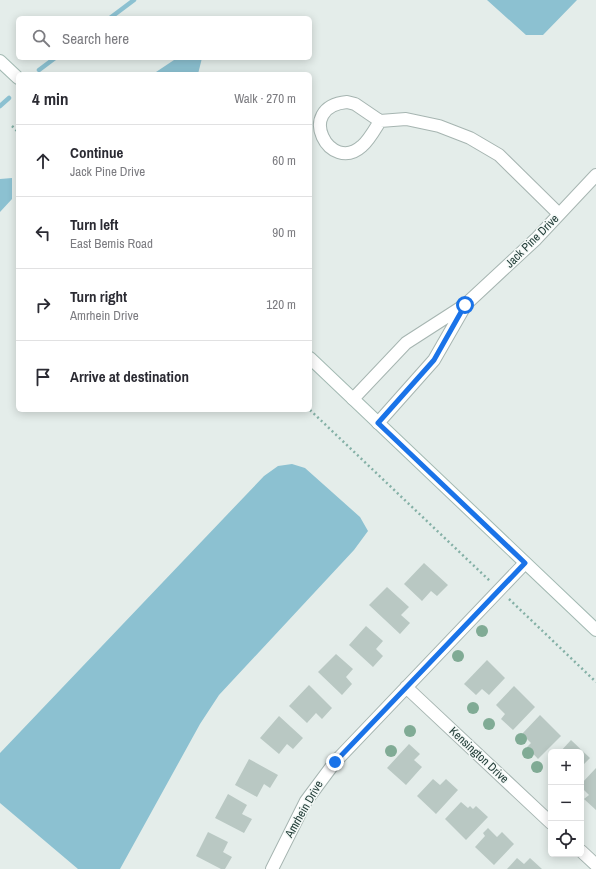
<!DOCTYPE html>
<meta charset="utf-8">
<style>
body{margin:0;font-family:"Archivo Narrow",sans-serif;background:#f7f7f7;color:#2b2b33}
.controls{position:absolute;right:12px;bottom:12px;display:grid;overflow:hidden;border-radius:6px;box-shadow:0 2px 10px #0003}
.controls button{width:36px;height:36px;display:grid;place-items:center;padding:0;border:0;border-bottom:1px solid #e1e1e2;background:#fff;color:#2b2b33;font:20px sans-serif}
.stop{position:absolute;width:12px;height:12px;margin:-9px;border:3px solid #1a73e8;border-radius:50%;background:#fff}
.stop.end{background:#1a73e8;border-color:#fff;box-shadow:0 1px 4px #0008}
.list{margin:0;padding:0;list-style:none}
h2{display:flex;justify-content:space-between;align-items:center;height:52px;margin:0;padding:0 16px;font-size:17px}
h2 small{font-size:13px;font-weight:400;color:#7c7c81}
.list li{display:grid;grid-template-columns:26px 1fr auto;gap:12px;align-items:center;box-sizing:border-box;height:72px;padding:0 16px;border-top:1px solid #e1e1e2}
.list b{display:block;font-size:15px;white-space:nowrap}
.list p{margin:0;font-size:13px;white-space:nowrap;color:#7c7c81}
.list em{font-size:13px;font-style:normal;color:#7c7c81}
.icon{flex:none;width:22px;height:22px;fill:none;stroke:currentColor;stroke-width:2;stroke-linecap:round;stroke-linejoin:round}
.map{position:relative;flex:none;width:596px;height:869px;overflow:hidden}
.search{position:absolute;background:#fff;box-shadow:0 2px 10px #0003;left:16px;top:16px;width:296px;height:44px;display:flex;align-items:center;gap:10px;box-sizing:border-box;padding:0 14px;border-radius:6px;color:#7c7c81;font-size:15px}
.panel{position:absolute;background:#fff;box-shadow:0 2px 10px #0003;left:16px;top:72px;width:296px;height:340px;border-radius:6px}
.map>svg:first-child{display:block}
</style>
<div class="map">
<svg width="596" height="869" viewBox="0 0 596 869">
<rect width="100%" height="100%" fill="#e4edea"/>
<path fill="#8cc1d1" d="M487,0h90l-34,35h-17z
M177,58h25l-4,16h-45z
M12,178v21l-12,13v-33z
M292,464l13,4 55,49 8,14 -14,19 -135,145 -19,29 -80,145h-42l-78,-66v-50l264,-277 14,-10z"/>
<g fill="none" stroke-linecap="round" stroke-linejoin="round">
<path stroke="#8cc1d1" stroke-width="4.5" d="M110,18l24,-18
M39,70l16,-12
M0,106l9,-8"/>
</g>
<path fill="#b9c8c3" d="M424,563l24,22 -11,11 -6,-5 -9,10 -18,-17z
M387,587l22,20 -8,8 9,8 -10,11 -31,-29z
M366,626l17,15 -7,8 7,7 -10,11 -24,-22z
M336,654l17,15 -7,8 6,7 -10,11 -24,-23z
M487,660l18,18 -16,17 -7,-6 -6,6 -12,-11z
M309,685l23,23 -10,11 -6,-6 -9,10 -18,-17z
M514,686l21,21 -22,23 -12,-11 4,-5 -9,-9z
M540,715l21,21 -23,23 -11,-12 4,-4 -9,-9z
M279,716l24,22 -10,11 -6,-5 -8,10 -19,-16z
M571,740l19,18 -9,9v-15h-21z
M409,744l11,10 -6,6 8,7 -16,18 -19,-17z
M249,759l29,16 -8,13 -6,-4 -7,13 -22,-12z
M596,768v42l-12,-11 5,-4 -8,-8v-3z
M433,779l7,6 6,-6 12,11 -22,24 -19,-18z
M228,794l19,11 -5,9 10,5 -8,14 -29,-15z
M461,802l7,6 2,-2 3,3 3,-3 12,11 -22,23 -21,-21z
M488,828l9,9 5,-5 12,12 -20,21 -19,-18 10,-11 -2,-3z
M208,832l20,10 -5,10 9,5 -7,12h-4l-25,-13z
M517,858l7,6 6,-6 12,11h-35z"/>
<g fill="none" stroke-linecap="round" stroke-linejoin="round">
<defs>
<path id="street" d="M347,102l8,2 25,17c-5,8 -11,19 -18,25 -32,29 -68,-39 -15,-44z
M380,121l26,-2 33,7 31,12 29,17 60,59
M353,399l53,-56 59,-38 71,-66 60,-64
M378,423l56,-63 31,-54
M406,687l145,136
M581,851l15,14
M272,869l34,-68 29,-39 190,-199"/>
<path id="secondary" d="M0,61l18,17
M310,358l286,272"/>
</defs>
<use href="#street" stroke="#a6b5b1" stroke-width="14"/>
<use href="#secondary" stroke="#a2b9b2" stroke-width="14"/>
<path stroke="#84b0a6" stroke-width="2.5" stroke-dasharray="2 3" stroke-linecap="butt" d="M12,126l6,6
M310,410l181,172
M509,599l87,83"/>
<use href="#street" stroke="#fff" stroke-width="12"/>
<use href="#secondary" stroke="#fff" stroke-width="12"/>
</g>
<g fill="#80ab95">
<circle cx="482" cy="631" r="6"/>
<circle cx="458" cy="656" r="6"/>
<circle cx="473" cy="708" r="6"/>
<circle cx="489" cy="724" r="6"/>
<circle cx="410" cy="731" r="6"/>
<circle cx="521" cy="739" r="6"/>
<circle cx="391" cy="751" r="6"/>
<circle cx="528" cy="753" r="6"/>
<circle cx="537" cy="767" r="6"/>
</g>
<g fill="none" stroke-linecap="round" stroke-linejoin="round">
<path stroke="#1a73e8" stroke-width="5" d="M335,762l190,-199 -147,-140 56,-63 31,-55"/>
</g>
<g text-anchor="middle" stroke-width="3" stroke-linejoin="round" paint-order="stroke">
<g font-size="12" fill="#233e39" stroke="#f4f9f7">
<text transform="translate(532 241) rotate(-45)" y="4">Jack Pine Drive</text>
<text transform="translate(479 755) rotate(43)" y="4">Kensington Drive</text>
<text transform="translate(304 809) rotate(-60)" y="4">Amrhein Drive</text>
</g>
</g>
</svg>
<div class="controls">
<button>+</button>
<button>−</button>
<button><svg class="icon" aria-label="locate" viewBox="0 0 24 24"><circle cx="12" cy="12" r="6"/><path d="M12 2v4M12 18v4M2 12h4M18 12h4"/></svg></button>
</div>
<div class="stop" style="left:465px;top:305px"></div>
<div class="stop end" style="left:335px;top:762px"></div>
<div class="search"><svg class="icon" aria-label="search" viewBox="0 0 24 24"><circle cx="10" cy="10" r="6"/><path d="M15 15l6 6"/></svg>Search here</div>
<section class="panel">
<h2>4 min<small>Walk · 270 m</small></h2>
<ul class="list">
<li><svg class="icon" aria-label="ahead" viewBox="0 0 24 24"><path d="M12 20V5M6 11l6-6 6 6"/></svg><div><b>Continue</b><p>Jack Pine Drive</p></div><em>60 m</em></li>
<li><svg class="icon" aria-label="left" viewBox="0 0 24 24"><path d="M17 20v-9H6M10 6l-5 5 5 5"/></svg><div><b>Turn left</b><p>East Bemis Road</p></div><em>90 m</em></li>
<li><svg class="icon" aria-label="right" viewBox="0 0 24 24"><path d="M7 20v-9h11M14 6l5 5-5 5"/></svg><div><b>Turn right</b><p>Amrhein Drive</p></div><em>120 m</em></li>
<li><svg class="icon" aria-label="arrive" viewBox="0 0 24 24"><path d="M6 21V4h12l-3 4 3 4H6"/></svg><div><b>Arrive at destination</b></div></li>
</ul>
</section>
</div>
